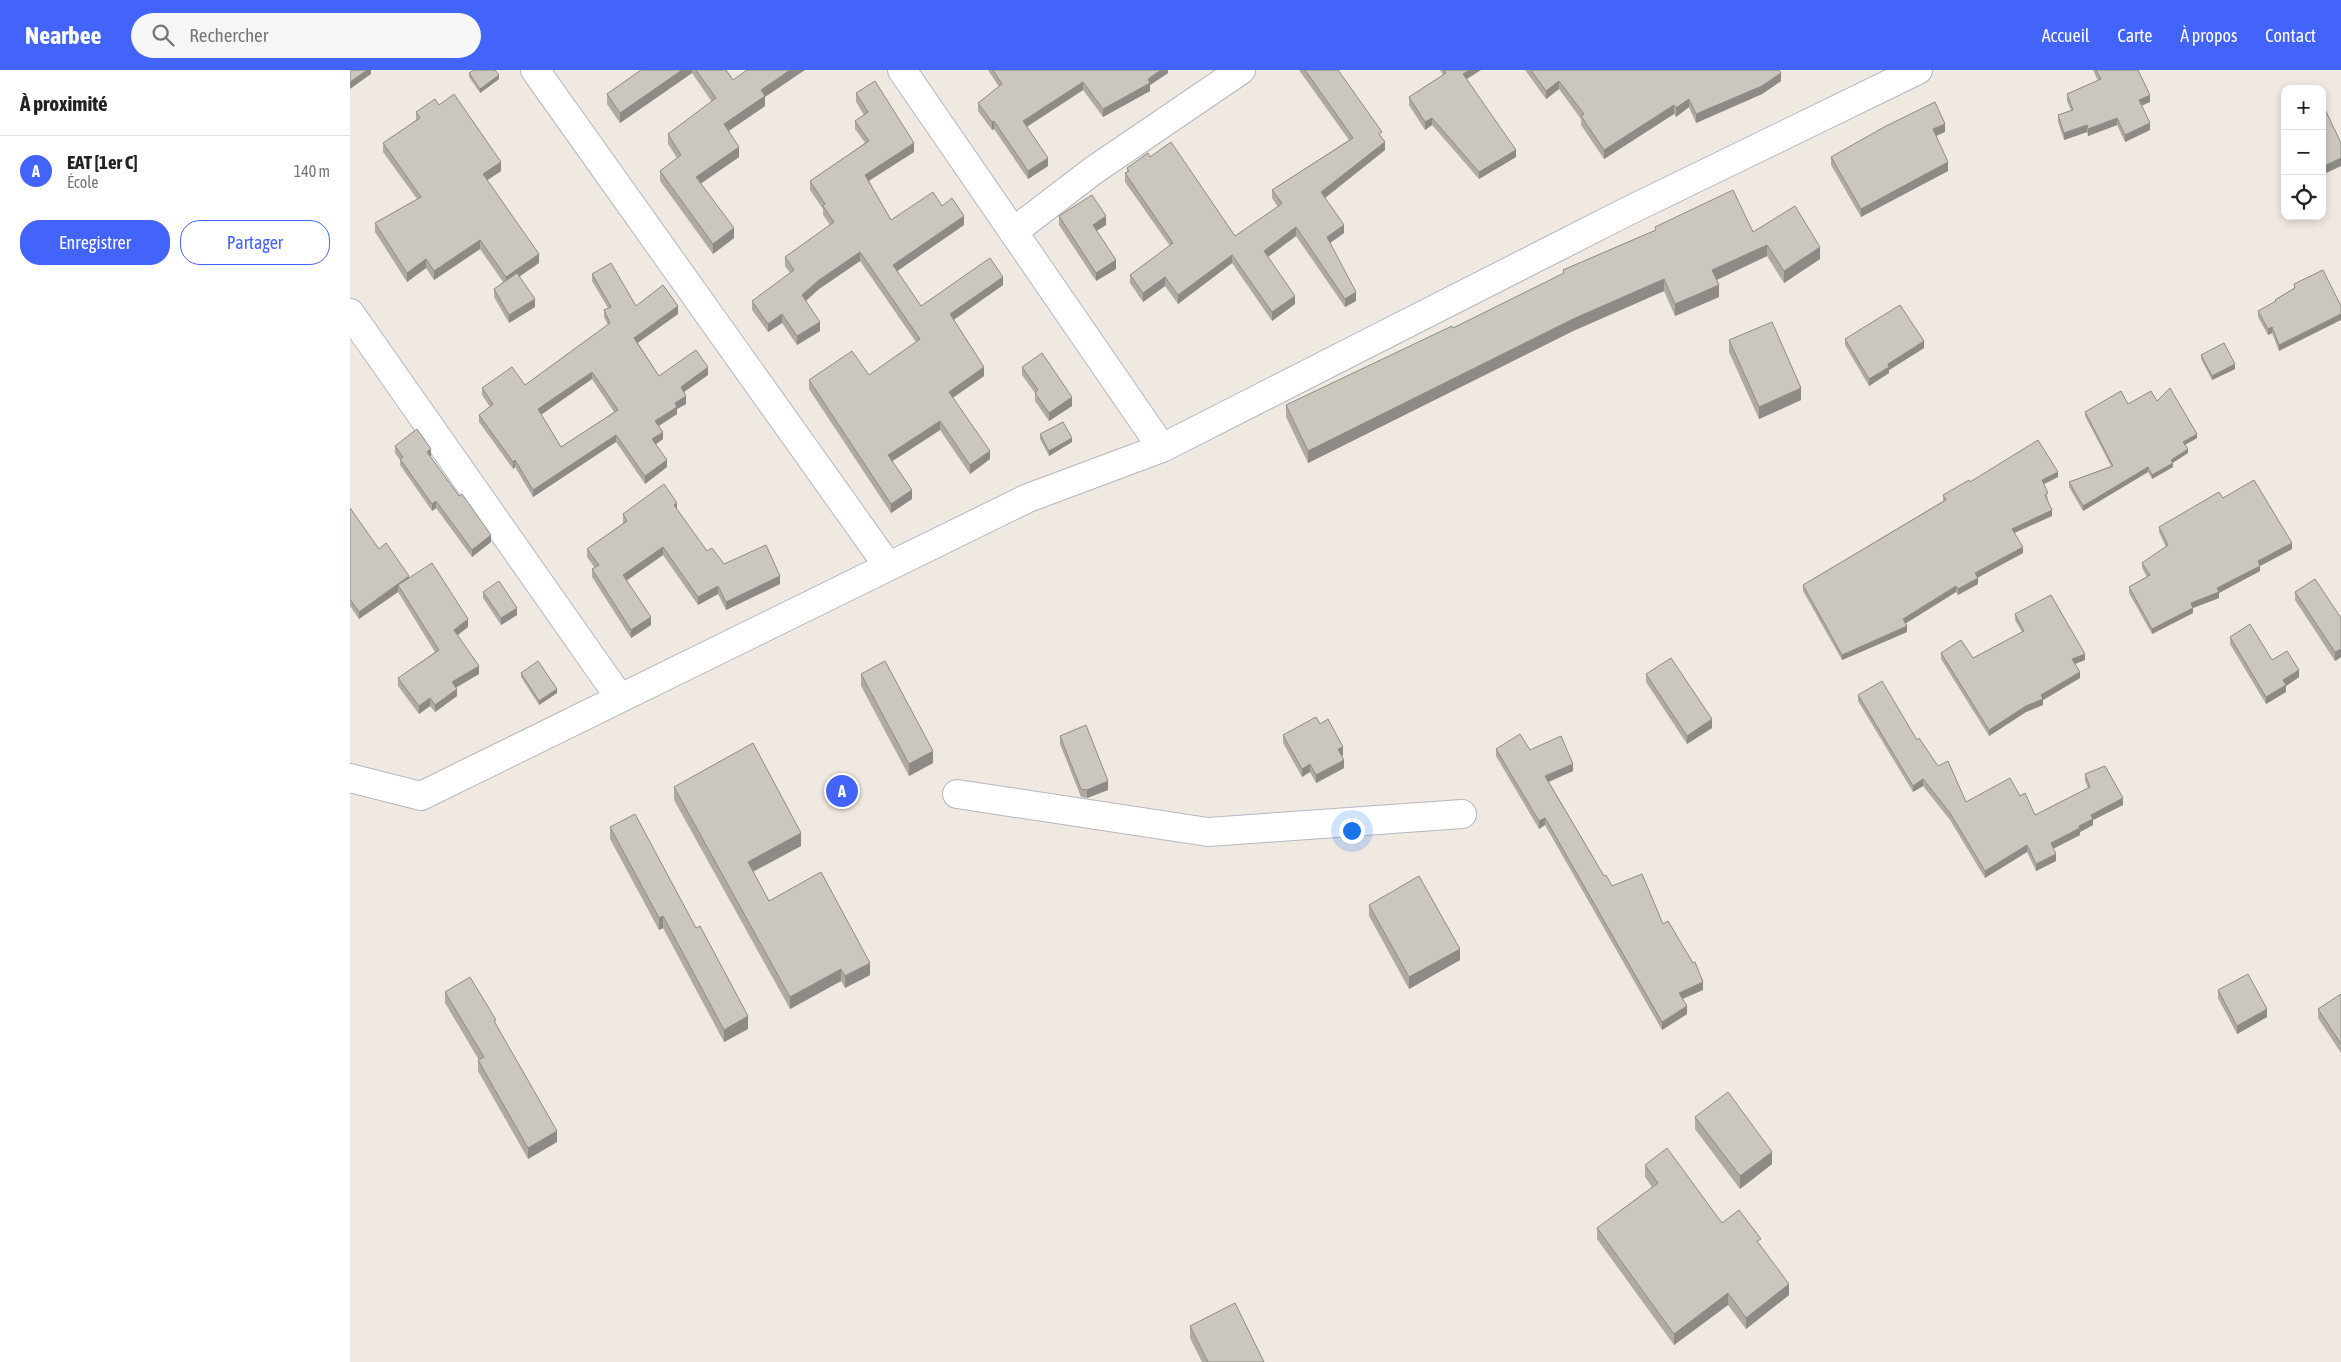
<!DOCTYPE html>
<html lang="fr">
<meta charset="utf-8">
<style>
body{margin:0;font-family:"Asap Condensed",sans-serif;background:#f6f6f6;color:#222}
.controls{position:absolute;right:15px;top:15px;display:grid;overflow:hidden;border-radius:10px;box-shadow:0 2px 8px #0003}
.controls button{width:45px;height:45px;display:grid;place-items:center;padding:0;border:0;border-bottom:1px solid #e0e0e0;background:#fff;color:#222;font:25px sans-serif}
.you{position:absolute;left:1001px;top:760px;width:18px;height:18px;margin:-12px;border:4px solid #fff;border-radius:50%;background:#1a73e8;box-shadow:0 0 0 8px #1a73e833}
.badge{display:grid;place-items:center;width:32px;height:32px;border-radius:50%;background:#4264fb;color:#fff;font-size:16px;font-weight:700}
.pin{position:absolute;translate:-50% -50%;border:2px solid #fff;box-shadow:0 1px 5px #0006}
.list{margin:0;padding:0;list-style:none}
h2{display:flex;justify-content:space-between;align-items:center;height:65px;margin:0;padding:0 20px;font-size:21px}
h2 small{font-size:16px;font-weight:400;color:#767676}
.list li{display:grid;grid-template-columns:32px 1fr auto;gap:15px;align-items:center;box-sizing:border-box;height:70px;padding:0 20px;border-top:1px solid #e0e0e0}
.list b{display:block;font-size:19px;white-space:nowrap}
.list p{margin:0;font-size:16px;white-space:nowrap;color:#767676}
.list em{font-size:16px;font-style:normal;color:#767676}
.actions{display:flex;gap:10px;padding:15px 20px}
.actions a{flex:1;padding:11px 0;border:1px solid #4264fb;border-radius:20px;text-align:center;font-size:18px;color:#4264fb}
.actions .main{background:#4264fb;color:#fff}
.icon{flex:none;width:28px;height:28px;fill:none;stroke:currentColor;stroke-width:2;stroke-linecap:round;stroke-linejoin:round}
.map{position:relative;flex:none;width:1991px;height:1292px;overflow:hidden}
header{display:flex;align-items:center;gap:30px;box-sizing:border-box;height:70px;padding:0 25px;background:#4264fb;color:#fff}
header strong{font-size:24px}
nav{display:flex;gap:28px;margin-inline-start:auto;font-size:18px}
.search{width:350px;height:45px;background:#f6f6f6;display:flex;align-items:center;gap:12px;box-sizing:border-box;padding:0 18px;border-radius:28px;color:#767676;font-size:19px}
main{display:flex}
aside{flex:1;background:#fff}
.map>svg:first-child{display:block}
</style>
<header>
<strong>Nearbee</strong>
<div class="search"><svg class="icon" aria-label="search" viewBox="0 0 24 24"><circle cx="10" cy="10" r="6"/><path d="M15 15l6 6"/></svg>Rechercher</div>
<nav><a>Accueil</a><a>Carte</a><a>À propos</a><a>Contact</a></nav>
</header>
<main>
<aside>
<h2>À proximité<small></small></h2>
<ul class="list">
<li><span class="badge">A</span><div><b>EAT [1er C]</b><p>École</p></div><em>140 m</em></li>
</ul>
<div class="actions"><a class="main">Enregistrer</a><a>Partager</a></div>
</aside>
<div class="map">
<svg width="1991" height="1292" viewBox="0 0 1991 1292">
<rect width="100%" height="100%" fill="#efe9e1"/>
<g fill="none" stroke-linecap="round" stroke-linejoin="round">
<defs>
<path id="minor" d="M185,0l353,496
M552,0l260,378
M663,162l81,-62 147,-100
M0,243l270,385
M0,708l71,18 607,-298 134,-50 462,-235 294,-143
M607,724l251,38 254,-18"/>
</defs>
<use href="#minor" stroke="#b4b7c1" stroke-width="30"/>
<use href="#minor" stroke="#fff" stroke-width="28"/>
</g>
<path fill="#afaba4" fill-rule="evenodd" d="M291,0h85l7,10 32,17v9l-36,25 10,26 -38,26 33,55 -21,16 -53,-73v-10l17,-13 -9,-14v-10l44,-32 -20,-29 -72,50 -13,-19v-10z
M638,0h180v3l-18,12v6l-47,26 -20,-27 -56,37 21,39 -20,13 -34,-50 -2,1 -14,-19v-8l21,-16z
M949,0h39l44,68 3,12 -60,48 19,35 -14,10 26,58 -11,6 -49,-71 -29,21 28,47 -23,17 -40,-58 -54,41 -13,-18 -22,16 -13,-19v-8l40,-29 -45,-64v-9l2,-1v-4l23,-11 85,79 43,-29 -6,-9v-8l77,-50z
M1090,0h41l-14,9 49,78 -37,22 -47,-54 -7,5 -16,-25v-8l34,-22z
M1175,0h254l2,11 -19,13 -66,29 -7,-16 -13,10 -2,-3 -70,45 -23,-34v-6l-22,-30 -13,10z
M1743,0h45l12,32 -9,3 9,25 -25,12 -8,-17 -29,11 -1,-4 -23,8 -6,-18v-7l13,-5 -4,-9v-7l31,-13z
M119,3l30,6 -19,14 -11,-16z
M506,23l58,59 -45,29 22,39 51,-14 22,19 -67,46 24,35 82,-21 -49,35 30,56 -31,22 37,61 -20,15 -30,-44 -48,31 20,38 -21,14 -82,-124v-9l60,-5 47,-33 -56,-81 -41,28 -13,12 14,30 -23,14 -15,-22 -14,9 -16,-22v-9l38,-28 -5,-7v-9l45,-32 -7,-10v-6l-13,-19v-9l55,-38 -10,-14v-8l9,-6 -8,-13z
M89,35l62,66 -14,9 52,83 -20,13 16,31 -26,16 -15,-26v-8l9,-7 -23,-33 -46,31 -8,-12 -19,14 -32,-50v-9l42,-24 -34,-47v-9l33,-23v-8z
M1935,39v13l-2,-4v-8z
M1595,62l-9,4 12,35 -87,46 -30,-52v-8z
M709,146l47,9 -10,6 20,38 -20,12 -37,-56z
M1305,157l98,5 67,27 -36,24 -17,-27 -50,24 2,17 -44,19 -11,-25 -91,40 -265,132 -22,-46v-12l167,-77 110,-54v-4l92,-40z
M1973,200l-44,81 -7,-18 -4,2 -10,-18v-6l17,-9v-2l19,-12v-4z
M242,204l44,32 42,8 -40,29 21,33 49,-1 -24,17 2,12 -9,5v5l-18,12 4,13 -7,5 11,23 -22,17 -29,-42 -83,55 -18,-30 -2,2 -34,-47v-7l11,-8 -8,-12v-7l43,-3 83,-60 -4,-8v-7l4,-2 -16,-27zM242,309l22,33 -53,35 -20,-33z
M1495,269l79,9 -35,22v3l-20,13 -24,-41z
M1379,270l72,60 -42,19 -30,-67z
M1851,285l34,14 -23,11 -11,-21z
M672,297l50,39 -23,15 -14,-20v-8l-13,-18z
M1807,331l40,37 -12,7 3,8 -16,10 1,4 -21,12 -4,-7 -65,39 -14,-24v-5l42,-16 -26,-50v-4l43,-8z
M690,364l32,8 -23,14 -9,-17z
M45,376l36,10 -1,1 61,85 -19,15 -36,-49 -4,3 -32,-46v-5l-5,-7z
M1708,407l-14,7 4,15h-1l5,17 -38,17 9,20 -46,25 1,6 -20,11 -2,-3 -51,32 2,8 -65,28 -39,-69v-6l140,-84v-6l27,-13z
M1873,428l69,51 -32,17v5l-41,22v5l-26,10v5l-41,21 -23,-41v-6l18,-10 -5,-9v-5l24,-16 -7,-15v-5z
M0,438l29,41 30,29 59,49 -11,8 22,39 -23,13 1,9 -22,16 -5,-6 -11,8 -21,-28v-8l37,-26 -37,-60 -39,27 -9,-13z
M327,440l30,41 17,13 56,20 -54,26 -8,-16 -20,11 -35,-50 -36,25 24,45 -20,13 -39,-61v-8l3,-1 -8,-11v-8l36,-26v-9z
M133,522l34,23 -16,10 -18,-27z
M1945,522l46,26v39l-6,4 -40,-61z
M1665,544l70,46 -10,4 5,14 -37,22v5l-17,7 -37,24 -48,-77v-6l32,5 49,-26 -7,-12z
M1880,567l69,40 -13,9v6l-20,12 -36,-60z
M171,603l36,20 -18,12 -18,-28z
M511,604l72,89 -24,13 -48,-90z
M1296,604l66,54 -25,16 -41,-62z
M1508,625l59,45 49,62 54,-6 15,19 53,-27 -3,-7v-7l38,31 -30,15v5l-13,7v3l-27,13 3,13 -20,10 -9,-19 -42,26 -35,-58 -27,-34 -10,6 -55,-91z
M970,654l23,31 -1,1 2,12 -28,15 -6,-11 -8,5 -19,-34v-8z
M710,666l48,54 -21,8 -6,-1 -21,-53z
M1146,679l34,1 43,21 -24,11 55,94 8,10 51,38 40,66 -20,9 4,15 -25,16 -117,-205 -6,4 -43,-73z
M324,717l127,59 -48,26 16,29 101,74 -25,13 -4,-7 -51,28 -116,-209z
M260,757l138,202 -24,13 -61,-114 -4,2 -49,-91z
M1019,835l91,55 -51,29 -40,-73z
M1868,920l49,27 -30,17 -19,-36z
M95,922l51,32 61,118 -29,17 -50,-88v-11h1l-34,-57z
M1991,924v59l-23,-35v-9z
M1345,1047l77,47 -32,25 -45,-60z
M1295,1095l77,58 39,23 28,49 -43,34 -18,-24 -54,40 -77,-106v-11l55,-41 -7,-10z
M840,1256l74,36h-62l-12,-24z"/>
<path fill="#8e8b86" d="M17,0h4v4l-21,15v-7z
M332,0h10v3l-72,50v-10z
M440,0h15l-40,27v9l-41,28v-10l37,-34z
M811,0h7v3l-18,12v6l-47,26v-8z
M1119,0h12l-18,11v-7z
M1431,3v8l-19,13 -66,29v-9z
M149,5v4l-19,14v-4z
M1209,11v8l-13,10v-8z
M733,12v8l-60,39v-8z
M1800,25v7l-11,5v-7z
M1339,29v8l-13,10v-9z
M1324,35v9l-70,45v-9z
M1082,48v7l-7,5v-8z
M1767,48v7l-29,11v-7z
M644,51v8l-2,1v-8z
M1800,53v7l-25,12v-7z
M1595,54v8l-12,5v-8z
M1737,55v7l-23,8v-7z
M1035,72v8l-64,51v-9z
M564,73v9l-49,31v-8z
M389,77v10l-43,30v-10z
M1166,80v7l-37,22v-7z
M698,88v8l-20,13v-8z
M1991,88v8l-19,9v-8z
M151,92v9l-18,12v-9z
M1598,92v9l-87,46v-8z
M614,146v9l-71,49v-9z
M756,146v9l-13,8v-8z
M994,155v8l-17,12v-8z
M946,157v9l-32,24v-9z
M384,158v10l-21,16v-10z
M130,170v9l-46,31v-9z
M1417,175v11l-55,26v-12z
M1470,177v12l-36,24v-12z
M510,182v9l-41,28 -17,15v-9l17,-15z
M189,184v9l-33,23v-9z
M882,185v8l-54,41v-9z
M76,189v9l-19,14v-9z
M766,190v9l-20,12v-8z
M653,207v8l-53,37v-8z
M815,207v9l-22,16v-9z
M1314,209v12l-91,40 -265,132v-12l265,-132z
M1369,215v12l-44,19v-12z
M1006,222v9l-11,6v-8z
M945,226v8l-23,17v-9z
M185,229v8l-26,16v-8z
M328,236v8l-44,31v-7z
M432,244v9l-14,9v-8z
M1991,244v6l-62,31v-6z
M470,252v9l-23,14v-9z
M1922,257v6l-4,2v-6z
M1574,271v7l-35,22v3l-20,13v-7l19,-15z
M1885,294v5l-23,11v-4z
M358,297v8l-27,19v-7z
M634,297v9l-35,24v-8z
M242,302v7l-54,38v-8z
M1451,318v12l-42,19v-12z
M336,326v8l-9,5v5l-22,14v-7l20,-18z
M722,327v9l-23,15v-8z
M590,351v9l-52,34v-9z
M313,362v7l-11,8v-8z
M1847,364v4l-14,8v-4z
M266,365v7l-83,55v-7z
M722,368v4l-23,14v-5z
M81,379v7l-4,3v-7z
M1838,379v4l-17,11v-4z
M640,381v8l-20,15v-9z
M165,390v7l-2,2v-7z
M317,390v7l-22,17v-8z
M1823,393v4l-21,12v-4z
M1798,397v5l-65,39v-5z
M1708,402v5l-16,8v-5z
M562,420v9l-21,14v-9z
M86,431v7l-4,3v-7z
M327,433v7l-3,-5z
M1702,440v6l-40,18v-5z
M141,465v7l-19,15v-7z
M1942,473v6l-32,17v5l-41,22v5l-26,10v5l-41,21v-5l39,-26 26,-15 41,-27z
M313,477v8l-40,28v-8z
M1673,477v6l-48,26v-6z
M59,506v7l-11,2v7l-39,27v-7z
M430,506v8l-54,26v-8z
M1628,508v6l-20,11v-6z
M368,516v8l-20,11v-8z
M1606,516v6l-53,33v-6z
M167,538v7l-16,10v-7z
M301,547v8l-20,13v-8z
M118,549v8l-14,11v-8z
M1557,556v6l-65,28v-5z
M1991,579v8l-6,4v-9z
M1735,584v6l-13,5v-6z
M129,596v8l-27,16v-8z
M1949,600v7l-13,9v6l-20,12v-7l17,-17z
M1730,602v6l-37,22v5l-17,7 -37,24v-6l52,-35z
M107,619v7l-22,16v-7z
M207,619v4l-18,12v-4z
M80,628v8l-11,8v-8z
M1362,649v9l-25,16v-8z
M993,677v8l-5,3v-9z
M583,681v12l-24,13v-12z
M994,690v8l-28,15v-8z
M960,694v8l-8,5v-8z
M1223,694v7l-28,12v-7z
M1573,709v7l-10,6v-6z
M758,711v9l-21,8v-8z
M1773,728v7l-30,15v5l-13,7v3l-29,15v-7l28,-17 12,-11z
M1195,748v7l-6,4v-8z
M451,763v13l-53,28v-12z
M1677,775v7l-42,26v-7z
M1706,784v7l-20,10v-7z
M313,846v12l-4,2v-12z
M1110,879v11l-51,29v-12z
M520,893v12l-25,13v-12z
M491,899v12l-51,28v-12z
M1353,912v8l-24,10v-7z
M1337,936v8l-25,16v-8z
M1917,939v8l-30,17v-8z
M398,946v13l-24,13v-12z
M207,1061v11l-29,17v-11z
M1422,1082v12l-32,25v-13z
M1439,1214v11l-43,34v-11z
M1378,1223v12l-54,40v-11z"/>
<path fill="#cbc7bf" stroke="#8e8b86" fill-rule="evenodd" d="M0,0h17l-17,12z
M124,0h21l4,5 -19,14 -11,-16z
M291,0h41l-62,43 -13,-19z
M346,0h30l7,10 14,-10h43l-29,20 4,6 -41,28 15,23 -43,30 38,51 -21,16 -53,-73 21,-16 -13,-21 48,-36z
M643,0h168l-13,9 2,4 -47,26 -20,-27 -60,39 25,37 -20,13 -34,-50 -2,1 -14,-19 24,-19z
M955,0h33l44,62 -3,2 6,8 -64,50 23,33 -17,12 29,55 -11,7 -49,-72 -32,24 31,45 -23,16 -40,-57 -54,40 -13,-18 -22,16 -13,-18 43,-32 -48,-70 4,-2 -2,-3 21,-15 2,4 21,-15 64,94 45,-31 2,-2 -10,-13 81,-52z
M1094,0h25l-6,4 53,76 -37,22 -47,-54 -7,4 -16,-25 37,-24z
M1181,0h248l2,3 -19,13 -66,28 -7,-15 -13,9 -2,-3 -70,45 -23,-34 3,-2 -25,-33 -13,10z
M1746,0h42l12,25 -11,5 11,23 -25,12 -8,-17 -29,11 -1,-4 -23,8 -6,-18 15,-5 -6,-16 34,-15z
M525,11l39,62 -49,32 26,45 42,-28 9,14 10,-8 12,18 -71,49 28,41 69,-48 13,19 -53,37 34,53 -35,25 41,59 -20,14 -30,-44 -52,34 24,35 -21,14 -82,-124 43,-29 17,24 51,-36 -60,-87 -41,28 -17,15 18,27 -23,14 -15,-22 -14,10 -16,-23 42,-31 -9,-13 49,-35 -11,-16 2,-2 -15,-23 59,-40 -14,-20 13,-9 -12,-19z
M104,24l47,68 -18,12 56,80 -33,23 -26,-37 -46,31 -8,-12 -19,14 -32,-50 46,-26 -38,-54 37,-25 -4,-6 19,-13 4,6z
M1585,32l10,22 -12,5 15,33 -87,47 -30,-52 55,-31z
M1972,33l19,40v15l-19,9z
M1383,120l20,42 42,-26 25,41 -36,24 -17,-26 -55,25 7,15 -44,19 -11,-25 -91,40 -265,132 -22,-46 166,-79 1,2 111,-55 -1,-3 93,-40 -1,-3z
M742,125l14,21 -13,9 23,35 -20,13 -37,-57z
M261,193l25,43 27,-21 15,21 -44,32 25,38 37,-26 12,17 -27,20 5,9 -11,7 2,4 -22,14 8,11 -11,7 15,21 -22,16 -29,-41 -83,55 -18,-30 -2,2 -34,-47 14,-11 -11,-16 30,-21 13,18 85,-62 -6,-13 7,-3 -19,-33zM242,302l26,38 -57,37 -23,-38z
M1973,200l18,36v8l-62,31 -7,-18 -4,2 -10,-18 18,-10 -1,-1 20,-12 -1,-4z
M167,203l18,26 -26,16 -15,-26z
M1550,235l24,36 -36,23 1,3 -20,12 -24,-40z
M1422,252l29,66 -42,19 -30,-67z
M1874,273l11,21 -23,12 -11,-21z
M692,283l30,44 -23,16 -14,-20 3,-3 -16,-23z
M1820,318l27,46 -14,8 5,7 -17,11 2,3 -21,12 -4,-8 -65,39 -14,-24 44,-16 -28,-54 36,-21 7,13 23,-13 6,10z
M713,352l9,16 -23,13 -9,-17z
M67,359l14,20 -4,3 32,44 3,-2 29,41 -19,15 -36,-49 -4,3 -32,-45 3,-2 -8,-11z
M1688,370l20,32 -16,8 6,13 -3,2 7,15 -40,19 11,18 -48,26 3,5 -20,11 -2,-3 -53,33 4,7 -65,29 -39,-70 143,-85 -3,-5 26,-15 1,2z
M1904,410l38,63 -34,18 2,5 -43,22 2,4 -28,11 2,5 -41,21 -23,-42 21,-12 -8,-12 26,-18 -9,-18 60,-35 4,6z
M314,414l13,19 -3,2 33,46 5,-3 12,16 42,-19 14,31 -54,26 -8,-16 -20,11 -35,-50 -40,28 28,42 -20,13 -39,-61 7,-4 -12,-16 40,-28 -4,-7z
M0,438l29,41 7,-6 23,33 -50,36 -9,-13z
M82,493l36,56 -14,11 25,36 -27,16 5,7 -22,16 -5,-7 -11,8 -21,-28 41,-28 -41,-65z
M1965,509l26,39v31l-6,3 -40,-60z
M149,511l18,27 -16,10 -18,-26z
M1701,525l34,59 -13,5 8,13 -39,23 2,4 -17,7 -37,24 -48,-77 20,-13 12,18 51,-27 -9,-17z
M1900,554l22,36 15,-9 12,19 -16,10 3,5 -20,12 -36,-60z
M1321,588l41,61 -25,17 -41,-62z
M188,591l19,28 -18,12 -18,-28z
M535,591l48,90 -24,13 -48,-90z
M1532,611l35,59 2,-2 19,28 10,-5 18,41 44,-24 10,18 5,-3 10,22 55,-28 -5,-13 20,-8 18,32 -32,17 2,4 -14,7 1,2 -29,15 5,11 -20,10 -9,-19 -42,26 -35,-58 -27,-34 -10,7 -55,-91z
M966,647l4,7 8,-5 15,28 -5,2 6,11 -28,15 -6,-11 -8,5 -19,-34z
M736,655l22,56 -21,9 -6,-1 -21,-53z
M1170,664l10,16 31,-14 12,28 -28,12 59,100 2,-1 6,11 30,-12 21,50 5,-3 25,42 2,-1 8,20 -24,11 8,13 -25,16 -117,-204 -6,3 -43,-72z
M403,673l48,90 -53,29 21,39 52,-29 49,91 -25,13 -4,-7 -51,28 -116,-210z
M285,744l61,114 4,-2 48,90 -24,14 -61,-114 -4,2 -49,-91z
M1069,806l41,73 -51,28 -40,-72z
M1898,904l19,35 -30,17 -19,-36z
M120,907l26,43 -2,1 63,110 -29,17 -50,-88 6,-3 -39,-65z
M1991,924v50l-23,-35z
M1378,1022l44,60 -32,24 -45,-59z
M1317,1078l55,75 17,-13 22,29 -4,2 32,43 -43,34 -18,-25 -54,41 -77,-106 61,-45 -13,-18z
M885,1233l29,59h-56l-18,-36z"/>
</svg>
<div class="controls">
<button>+</button>
<button>−</button>
<button><svg class="icon" aria-label="locate" viewBox="0 0 24 24"><circle cx="12" cy="12" r="6"/><path d="M12 2v4M12 18v4M2 12h4M18 12h4"/></svg></button>
</div>
<div class="you"></div>
<div class="pin badge" style="left:492px;top:721px">A</div>
</div>
</main>
